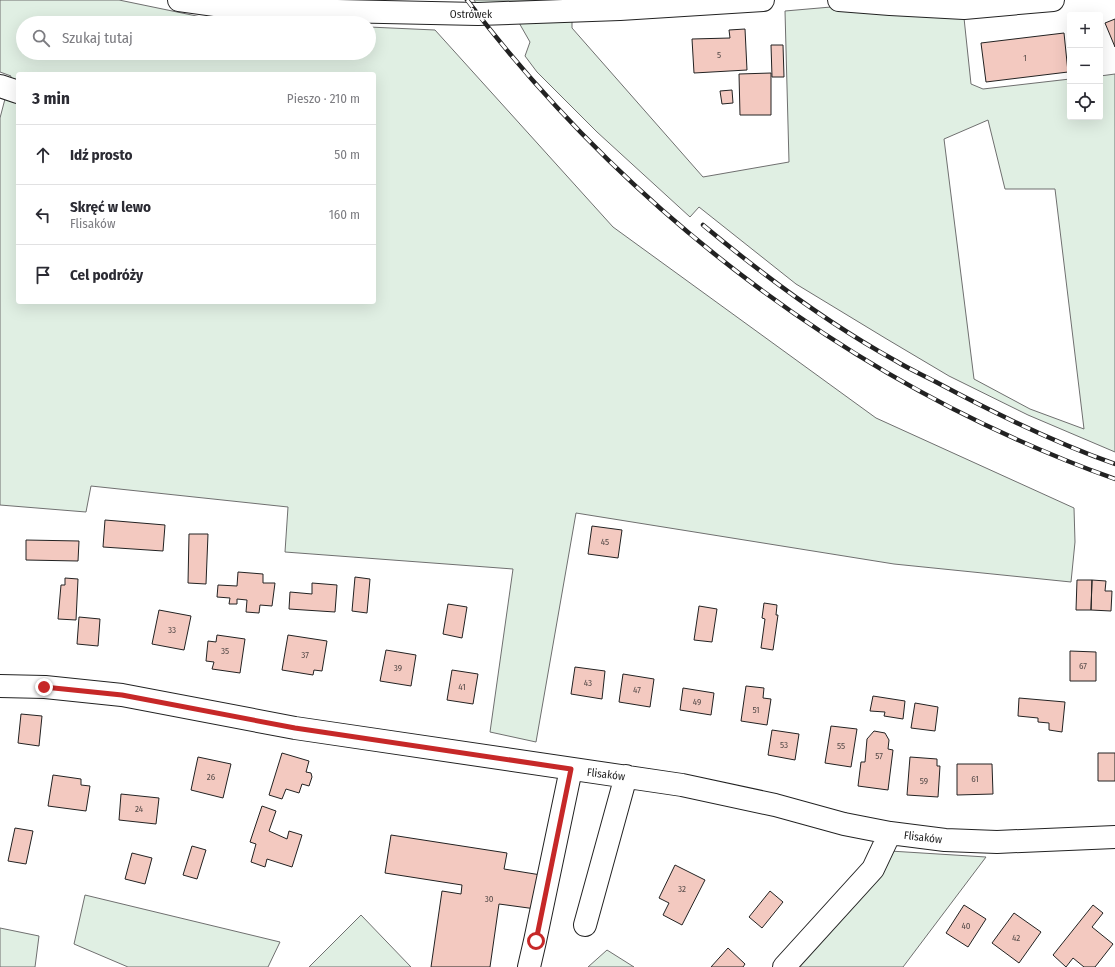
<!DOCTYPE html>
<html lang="pl">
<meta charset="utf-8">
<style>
body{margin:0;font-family:"Fira Sans Condensed",sans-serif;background:#f2f2f3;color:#2b2b33}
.controls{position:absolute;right:12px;top:12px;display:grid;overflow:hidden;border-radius:4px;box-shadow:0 4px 16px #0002}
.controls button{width:36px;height:36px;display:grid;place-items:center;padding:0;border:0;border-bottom:1px solid #e1e1e2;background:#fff;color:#2b2b33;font:20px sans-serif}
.stop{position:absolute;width:12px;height:12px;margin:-9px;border:3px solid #c62828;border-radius:50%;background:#fff}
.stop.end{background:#c62828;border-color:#fff;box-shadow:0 1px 4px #0008}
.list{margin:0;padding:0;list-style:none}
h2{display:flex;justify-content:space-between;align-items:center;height:52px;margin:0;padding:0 16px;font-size:17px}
h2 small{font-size:13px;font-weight:400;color:#7c7c81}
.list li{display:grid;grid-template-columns:26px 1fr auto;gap:12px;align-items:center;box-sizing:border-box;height:60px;padding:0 16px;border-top:1px solid #e1e1e2}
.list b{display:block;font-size:15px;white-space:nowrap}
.list p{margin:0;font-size:13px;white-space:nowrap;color:#7c7c81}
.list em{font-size:13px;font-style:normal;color:#7c7c81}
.icon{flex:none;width:22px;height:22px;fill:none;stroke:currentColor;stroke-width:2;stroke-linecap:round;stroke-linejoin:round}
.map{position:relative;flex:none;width:1115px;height:967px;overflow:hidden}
.search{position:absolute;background:#fff;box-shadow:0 4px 16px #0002;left:16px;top:16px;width:360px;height:44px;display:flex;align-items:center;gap:10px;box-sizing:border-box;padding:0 14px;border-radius:22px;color:#7c7c81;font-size:15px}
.panel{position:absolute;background:#fff;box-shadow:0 4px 16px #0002;left:16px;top:72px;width:360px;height:232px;border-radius:4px}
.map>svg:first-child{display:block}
</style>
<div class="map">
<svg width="1115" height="967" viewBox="0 0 1115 967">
<rect width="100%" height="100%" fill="#fff"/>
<path fill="#e0efe3" stroke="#6f6f6f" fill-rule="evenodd" d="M0,0h119l92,19 75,4h-263v30h346v-26l66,3 178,197 263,191 198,90 1,34 -4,40 -177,-18 -318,-51 -40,229 -46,-10 23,-163 -228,-17 3,-45 -197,-21 -5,26 -86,-7v-387l11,-42 -11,-4zM18,74h356v228h-356z
M474,0h171l-165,9z
M831,7l133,11 7,66 12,5 87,-10v38h30v-41l15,-2v378l-87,-37 -79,-39 -64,-38 -89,-54 -97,-77 -9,10 -93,-85 -60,-60 -12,-16 5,-14 -12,-21 54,-2v9l131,149 86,-15 -4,-151zM988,120l17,69h50l29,240 -54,-20 -56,-30 -30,-240z
M890,851l96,6 -83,110h-108z
M85,895l195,47 -12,25h-140l-54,-23z
M361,915l50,52h-102z
M0,928l39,8 -4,31h-35z
M607,950l27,17h-46z"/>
<path fill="#f3c9c0" stroke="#222" d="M1115,19v28l-10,-24z
M745,29l2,41 -53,3 -2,-34 38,-1 -1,-8z
M1064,33l4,39 -82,10 -5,-39z
M771,45h12l1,32h-12z
M771,73v42h-31l-1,-41z
M732,90l1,13 -11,1 -2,-13z
M105,520l60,5 -2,26 -60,-4z
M592,526l30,4 -4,28 -30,-4z
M189,534h19l-2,50 -18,-1z
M26,540l53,1 -1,20 -52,-1z
M238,572l25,2v9h12l-3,23 -12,-1 -1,8 -13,-1 1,-12 -10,-1v5h-8l1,-6 -13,-1 1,-12 19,1z
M355,577l15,2 -3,34 -15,-2z
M65,578l13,1 -2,41 -18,-1 3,-34h4z
M1077,580h15l-1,30h-15z
M1092,580l14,1 -1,10h7l-1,20 -20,-1z
M312,583l25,2 -2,27 -46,-3 1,-17 22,2z
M764,603l13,2 -1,10h2l-5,35 -12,-2 4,-29 -3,-1z
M448,604l19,3 -5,31 -19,-4z
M699,606l18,3 -5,33 -18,-2z
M159,610l32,6 -7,34 -32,-6z
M79,617l21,2 -2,27 -21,-2z
M217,635l28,4 -5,34 -28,-4 2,-7 -8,-1 2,-20 8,1z
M288,635l39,6 -5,30 -8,-1 -1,5 -31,-5z
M386,650l30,5 -5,31 -31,-5z
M1070,651l26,1v29h-26z
M575,667l30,4 -3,28 -31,-5z
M452,670l26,4 -5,30 -26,-4z
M623,674l31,5 -4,28 -31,-5z
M746,686l18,2 -1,10 8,1 -4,26 -26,-4z
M683,688l31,5 -3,22 -31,-5z
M873,696l32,5 -2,18 -19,-3 1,-4 -15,-1z
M1019,698l46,4 -3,30 -13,-2v-7l-11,-1v-4l-20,-2z
M915,703l23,4 -3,24 -24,-3z
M21,714l21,2 -3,30 -21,-3z
M831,726l26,3 -6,38 -26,-4z
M772,730l27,4 -4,26 -27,-5z
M874,731l11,2 4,7 -1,9 5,1 -5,40 -30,-4 3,-24h4l2,-23z
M282,753l27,8 -3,11 5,1 1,4 -3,9 -7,-2 -3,9 -13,-4 -4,10 -13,-4z
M1098,753h17v28h-17z
M198,757l33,7 -8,34 -32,-8z
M910,757l27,2v7h3l-2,31 -31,-2z
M957,764h35l1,30 -36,1z
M53,775l28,4v6l9,1 -4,25 -38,-5z
M121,794l38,4 -3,26 -37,-4z
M262,806l14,5 -7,20 18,8 2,-8 13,4 -10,32 -25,-8 -2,8 -14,-5 5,-18 -6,-2z
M15,828l18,3 -7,33 -18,-3z
M391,835l116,18 -3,16 37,6 -5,34 -37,-5 -9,63h-59l11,-76 19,3 1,-9 -77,-12z
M192,846l14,4 -9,29 -14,-4z
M132,853l20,5 -7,26 -20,-5z
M675,865l30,15 -23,45 -19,-10 6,-12 -10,-5z
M770,891l13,11 -21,26 -13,-11z
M964,905l22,14 -18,28 -22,-14z
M1093,905l10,8 -11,14 21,17 -18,23h-11l-11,-9 -7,9 -13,-12z
M1014,913l27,19 -22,31 -27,-20z
M728,948l17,16 -2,3h-32z"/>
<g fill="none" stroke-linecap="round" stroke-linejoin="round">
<defs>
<path id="minor" d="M179,0l65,9 234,5 142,-5 143,-9
M839,0l51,4 74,4 89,-8
M0,86l18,6
M0,686l45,1 77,8 173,33 387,57 93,20 69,19 46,9 55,7 52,2 118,-5
M585,925l41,-149
M529,967l6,-26 36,-172
M784,967l89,-98 17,-36"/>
</defs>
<use href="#minor" stroke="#222" stroke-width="24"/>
<use href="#minor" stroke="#fff" stroke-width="22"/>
<defs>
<path id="rail" d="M467,0c165,217 391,387 648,479
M703,225c60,50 124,98 193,136 13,8 27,14 40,21 58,31 117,60 179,82"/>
</defs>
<use href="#rail" stroke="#222" stroke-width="4.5"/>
<use href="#rail" stroke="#fff" stroke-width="3" stroke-dasharray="9" stroke-linecap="butt"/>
</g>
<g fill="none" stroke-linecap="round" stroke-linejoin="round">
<path stroke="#c62828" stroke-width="5" d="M44,687l78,8 173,33 276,41 -35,172"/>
</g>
<g text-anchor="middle" stroke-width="3" stroke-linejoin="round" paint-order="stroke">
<g font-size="9" fill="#564c4a">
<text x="719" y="58">5</text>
<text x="1025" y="61">1</text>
<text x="605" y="545">45</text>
<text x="172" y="633">33</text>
<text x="225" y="654">35</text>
<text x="305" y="658">37</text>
<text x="1083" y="669">67</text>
<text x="398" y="671">39</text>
<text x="588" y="686">43</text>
<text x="462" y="690">41</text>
<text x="637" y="693">47</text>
<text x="697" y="705">49</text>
<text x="756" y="713">51</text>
<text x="784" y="748">53</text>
<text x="841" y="749">55</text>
<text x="879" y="759">57</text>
<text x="211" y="780">26</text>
<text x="975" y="782">61</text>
<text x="924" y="784">59</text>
<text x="139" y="812">24</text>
<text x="682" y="892">32</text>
<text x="489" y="902">30</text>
<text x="966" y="929">40</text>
<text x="1016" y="941">42</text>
</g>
<g font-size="11" fill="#222" stroke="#fff">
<text x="471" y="18">Ostrówek</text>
<text transform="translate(606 774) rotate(7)" y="4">Flisaków</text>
<text transform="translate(923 837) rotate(7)" y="4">Flisaków</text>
</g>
</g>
</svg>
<div class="controls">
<button>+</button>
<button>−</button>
<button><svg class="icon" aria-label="locate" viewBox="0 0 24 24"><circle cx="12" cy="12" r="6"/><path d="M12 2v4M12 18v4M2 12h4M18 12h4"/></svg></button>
</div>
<div class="stop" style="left:536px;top:941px"></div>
<div class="stop end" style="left:44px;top:687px"></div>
<div class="search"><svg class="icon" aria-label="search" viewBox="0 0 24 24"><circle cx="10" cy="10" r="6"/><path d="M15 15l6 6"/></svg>Szukaj tutaj</div>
<section class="panel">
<h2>3 min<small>Pieszo · 210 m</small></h2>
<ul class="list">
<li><svg class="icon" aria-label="ahead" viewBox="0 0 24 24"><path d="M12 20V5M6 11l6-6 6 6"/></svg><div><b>Idź prosto</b></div><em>50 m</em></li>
<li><svg class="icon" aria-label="left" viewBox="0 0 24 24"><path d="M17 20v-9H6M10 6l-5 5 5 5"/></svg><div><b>Skręć w lewo</b><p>Flisaków</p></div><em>160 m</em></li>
<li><svg class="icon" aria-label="arrive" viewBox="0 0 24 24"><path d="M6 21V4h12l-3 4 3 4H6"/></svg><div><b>Cel podróży</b></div></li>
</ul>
</section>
</div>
